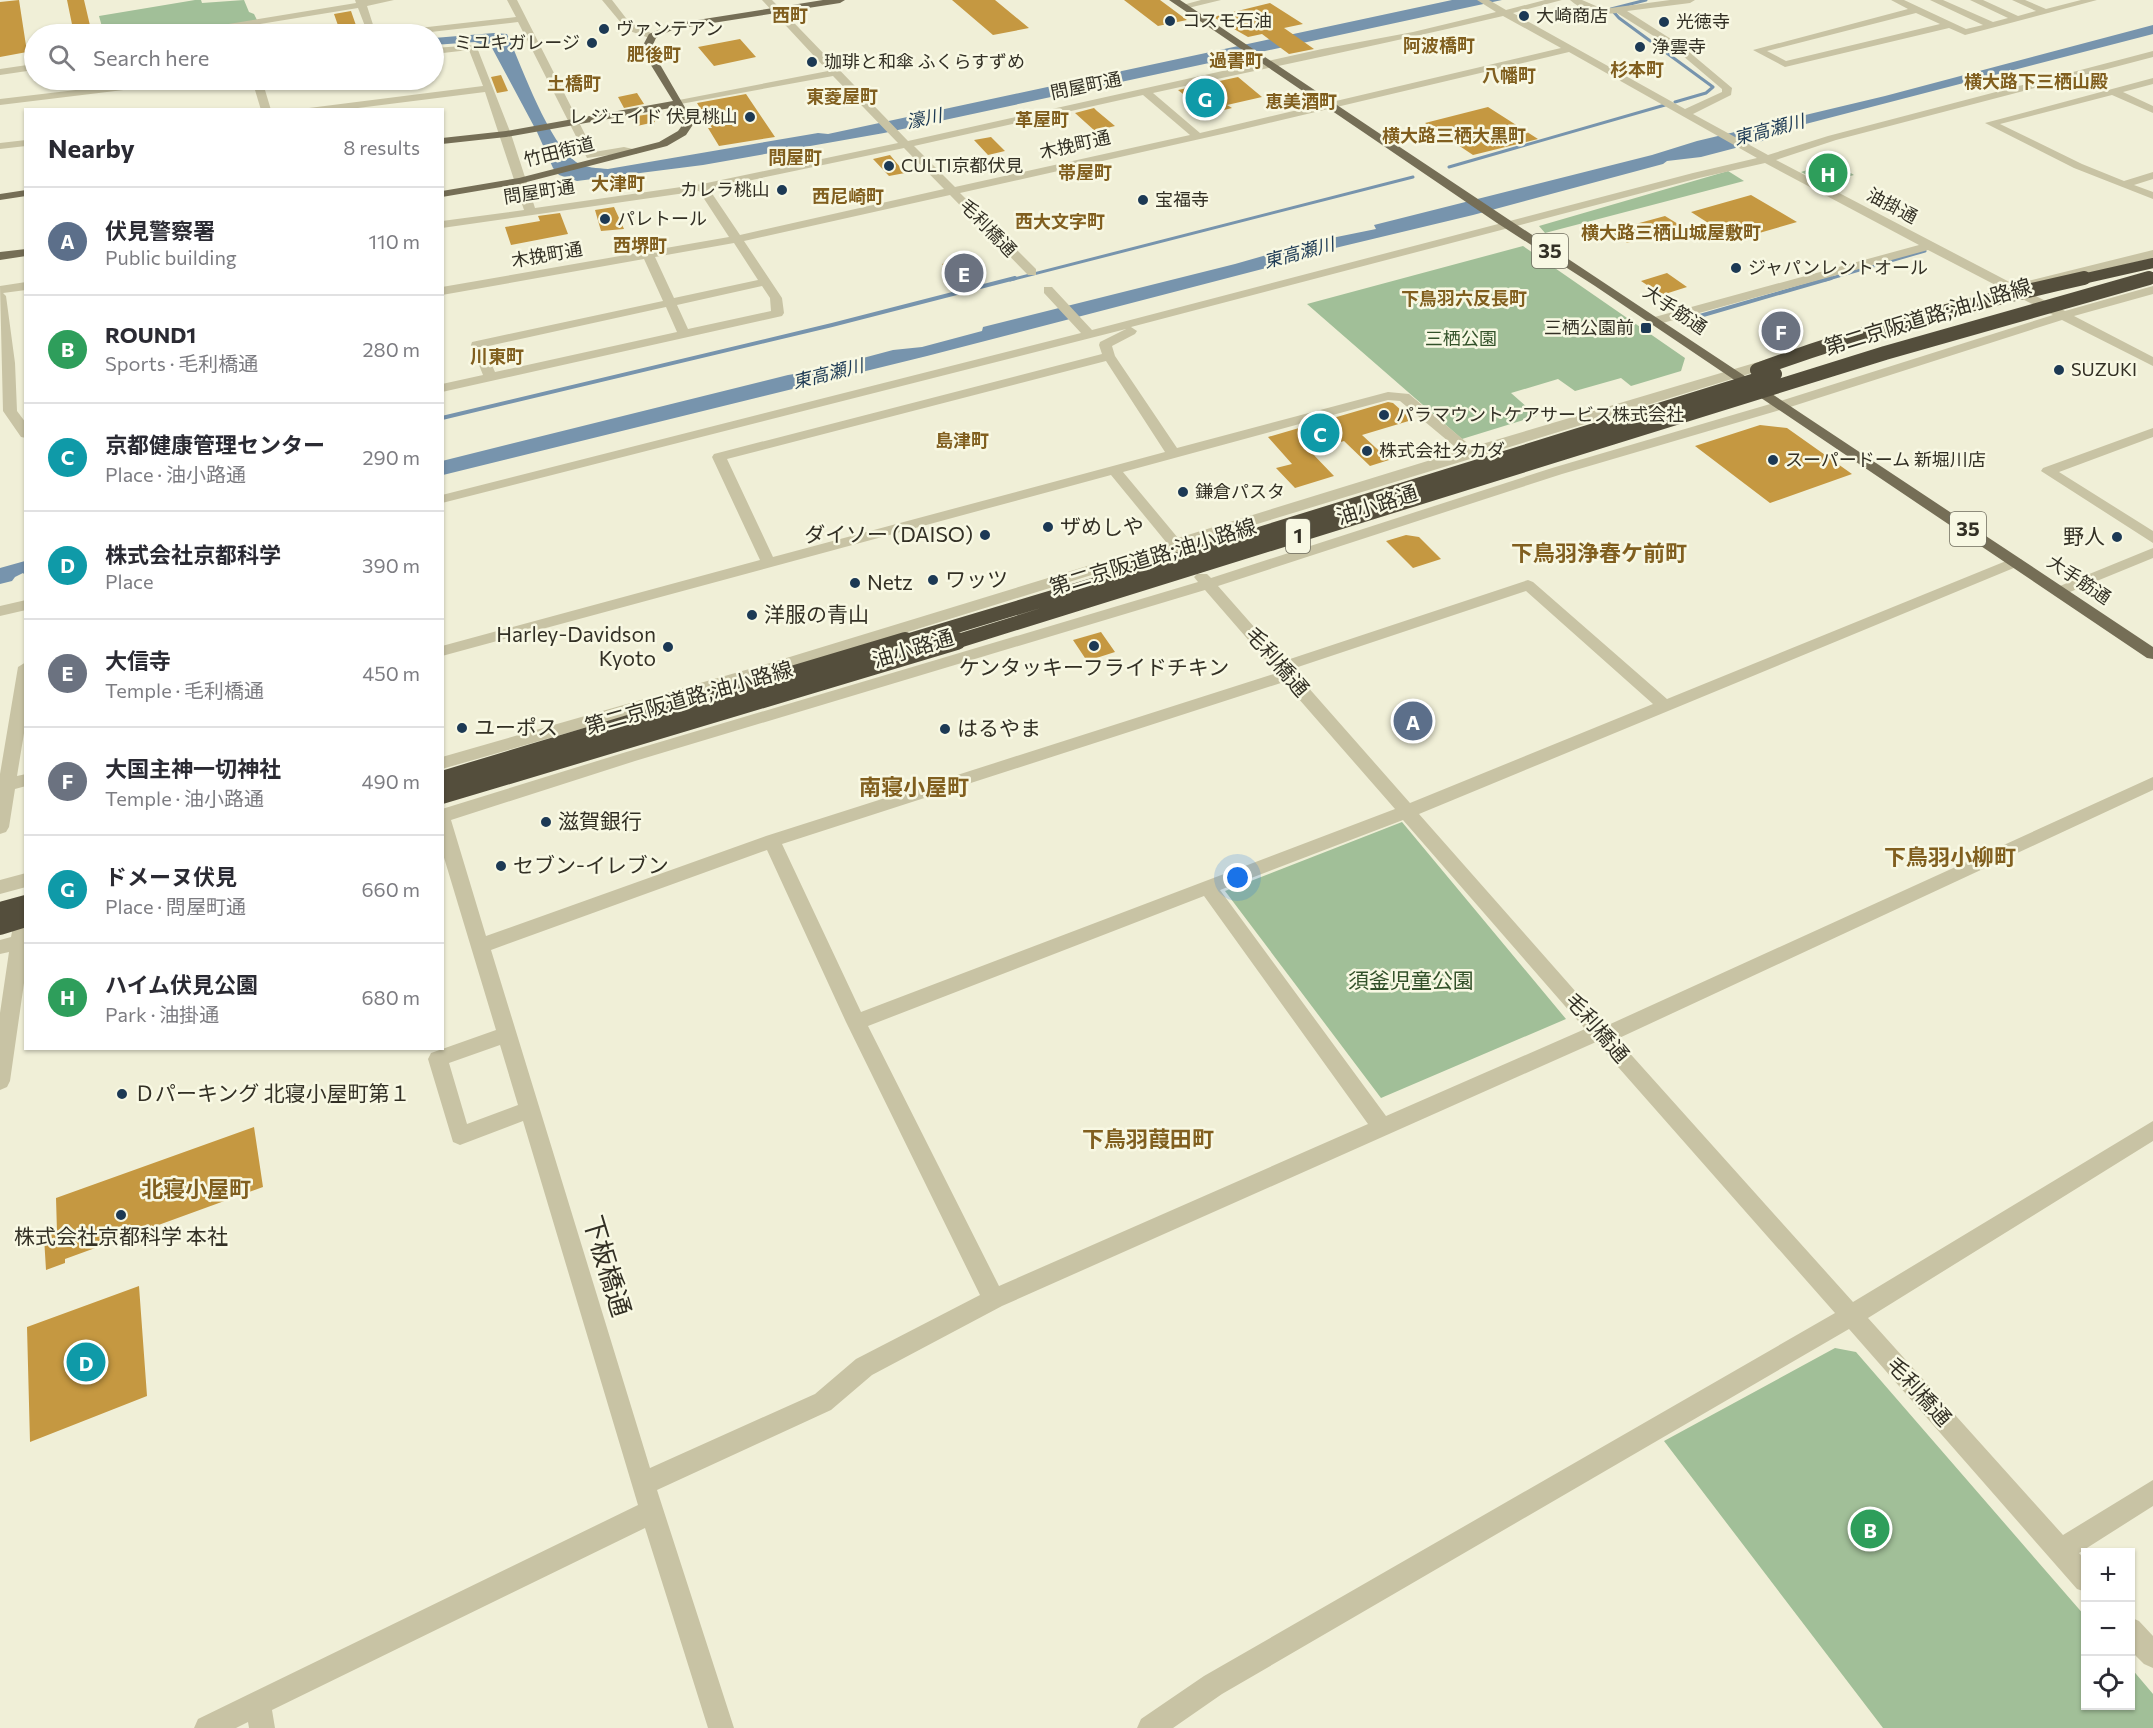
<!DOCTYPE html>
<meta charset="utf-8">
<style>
body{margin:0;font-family:Commissioner,"Noto Sans JP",sans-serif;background:#f2f2f3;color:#2b2b33}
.controls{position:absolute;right:18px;bottom:18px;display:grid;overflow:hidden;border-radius:0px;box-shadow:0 2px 4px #0004}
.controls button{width:54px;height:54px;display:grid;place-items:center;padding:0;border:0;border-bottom:2px solid #e1e1e2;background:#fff;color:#2b2b33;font:30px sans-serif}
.you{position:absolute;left:1238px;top:878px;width:21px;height:21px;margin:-15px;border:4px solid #fff;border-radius:50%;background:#1a73e8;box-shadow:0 0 0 9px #1a73e833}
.badge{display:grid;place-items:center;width:39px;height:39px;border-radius:50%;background:#111827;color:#fff;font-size:20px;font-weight:700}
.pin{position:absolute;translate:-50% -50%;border:3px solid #fff;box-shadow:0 2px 6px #0006}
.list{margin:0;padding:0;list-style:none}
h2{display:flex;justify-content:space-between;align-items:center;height:78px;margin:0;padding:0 24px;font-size:26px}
h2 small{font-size:20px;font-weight:400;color:#7c7c81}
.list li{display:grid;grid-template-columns:39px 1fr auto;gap:18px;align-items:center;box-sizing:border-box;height:108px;padding:0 24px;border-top:2px solid #e1e1e2}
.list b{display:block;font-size:22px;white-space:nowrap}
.list p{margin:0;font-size:20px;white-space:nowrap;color:#7c7c81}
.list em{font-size:20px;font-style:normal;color:#7c7c81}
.icon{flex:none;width:33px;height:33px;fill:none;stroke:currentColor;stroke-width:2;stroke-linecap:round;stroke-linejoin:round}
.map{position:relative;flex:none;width:2153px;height:1728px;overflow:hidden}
.search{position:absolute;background:#fff;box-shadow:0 2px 4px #0004;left:24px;top:24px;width:420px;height:66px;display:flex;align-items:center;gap:15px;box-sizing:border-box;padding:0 21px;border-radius:33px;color:#7c7c81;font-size:22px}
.panel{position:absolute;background:#fff;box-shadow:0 2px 4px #0004;left:24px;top:108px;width:420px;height:942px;border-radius:0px}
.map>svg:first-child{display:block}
</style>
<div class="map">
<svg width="2153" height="1728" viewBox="0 0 2153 1728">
<rect width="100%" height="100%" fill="#f0efd7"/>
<path fill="#a1bf98" d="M195,0h6l1,3 42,-3 5,12 5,2 3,6 -80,14h-73l-5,-18z
M1832,162l22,13 -31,8 -22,-11z
M1728,171l16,10 -199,52 -6,-7z
M1523,246l162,112 -4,13 -50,15 -10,-8 -46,13 -17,-12 -47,14 26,23 -75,23 -155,-135z
M1402,822l164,197 -185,79 -156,-207z
M1835,1348l21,4 229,264 1,90h44l1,-38 22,26v34h-270l-219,-287z"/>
<path fill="#7794ad" d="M1452,0h50l-618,133 -181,32 -126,16 -18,-6 -6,-7 -16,-36 -45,-84 -17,-6 -41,3v-7l60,-5 13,1c15,33 41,108 69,128 9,6 22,6 32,7l210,-36 10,1z
M2153,25v9l-359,93 -28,13 -65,17 -34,4 -4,3 -190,51 -163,39 -13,6 -370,96 -484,119 -1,-14 346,-86 30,-5 75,-20 29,-3 60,-16 1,-4 252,-63 77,-22 64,-13 -2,-4 278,-70 45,-14 188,-45z
M25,561v14l-2,-2 -8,4 -3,4 -12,3v-16z"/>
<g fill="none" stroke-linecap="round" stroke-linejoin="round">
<path stroke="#7794ad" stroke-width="3" d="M1646,0l-35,9 8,9 94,69 -7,6 -31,9
M1449,167l216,-62
M1010,280l403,-103
M1825,280l100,-29"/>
<path stroke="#7794ad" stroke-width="4" d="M1686,320l145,-42
M442,418l390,-93 183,-47"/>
</g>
<path fill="#c59841" d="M19,0l8,52 -27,5v-55z
M67,0h17l8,34h-18z
M952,0h43l34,28 -36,7z
M1124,0h36l27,20 -29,6z
M1270,3l33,21 -19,4 30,21 -25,5 -27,-20 -14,3 -35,-20z
M351,11l8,23h-18l-7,-20z
M740,39l16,18 -42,9 -16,-19z
M501,75l7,16 -11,2 -6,-16z
M1238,77l24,20 -35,8 5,3 -24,6 -30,-24z
M637,93l7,11 -20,4 -6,-11z
M746,94l29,43 -56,9 -11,-18h4l-15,-25z
M1488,107l50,32 -65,16 -48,-32z
M1094,108l3,3 18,15 -20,5 -20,-18z
M650,114l5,8 -18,4 -6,-9z
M991,137l14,14 -17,4 -14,-15z
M890,155l15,18 -16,3 -16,-17z
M1751,195l46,27 -62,18 -44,-28z
M614,207l10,22 -23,2 -6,-21z
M560,213l8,21 -57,11 -6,-18 35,-6 -2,-5z
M1665,216l18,11 -56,16 -17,-12z
M965,258l20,22 -23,6 -20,-22z
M1667,273l20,14 -22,7 -6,-1 -18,-12z
M1388,402l5,1 19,17 -50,15 27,25 -19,6 -26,-25 -34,10 24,25 -39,12 -19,-20 16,-4 -24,-27z
M1760,425l27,3 65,46 -82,29 -75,-57z
M1406,535l13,2 22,22 -28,9 -27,-27z
M1101,632l14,20 -28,9 -14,-21z
M254,1127l9,60 -198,72v4l-19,7 -2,-33 13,-5 -1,-34z
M139,1286l8,110 -117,46 -3,-115z"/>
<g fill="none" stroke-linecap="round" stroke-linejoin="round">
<path fill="#c8c3a4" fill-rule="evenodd" d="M355,0h39l-27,6 9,28h-8l-10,-26 -158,26h-19l5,-3 170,-28z
M507,0h10l77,152 30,-5 13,3v4l-13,-1 -37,5 -69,-136 -105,12h-26l5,-3 124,-14z
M602,0h10l17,22 28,14 -5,3 -25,-9z
M762,0h10l136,141 414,-92 91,-17 83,-20 -19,-12h12l17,10 39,-10h17l-49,13 172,96 37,-17v-3l-46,-39 -59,-37c-18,2 -33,-1 -47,-13h12l21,9 67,-9h25l-5,3 -63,8 55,35 50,42 -1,7 -38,19 75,41 60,-19 325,-85v6l-317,83 -60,20 243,127 1,-4 133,-33v8l-131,31 43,22 88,-25v8l-79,22 79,41v9l-91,-46 -275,88 -225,66 -344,112 66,75 244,-81 5,2 134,117 344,-140h10l2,3 -2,3 -602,249 187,212 547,-249v13l-536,249 236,263 300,-181v20l-285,177 195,217 90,-55v26l-74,47 7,8v31l-9,-3 -228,-260 -627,365 -49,34h-36l4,-9 63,-43 631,-363 -239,-271 -594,264 -130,69 -41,35 -174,80 77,238h-26l-63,-200 -373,182 3,18h-26l-1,-6 -12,6h-42l4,-9 440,-214 -115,-384 -63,24 -7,-3 -25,-83 3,-6 65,-23 -54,-179v-42l181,-56 575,-171 -4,-5 3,-3h10l4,4 341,-110 225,-66 276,-87 -125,-65 -269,74h-8l-2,-3 2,-3 268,-73 -154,-82 -66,15 -568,149 6,4 -2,3 -23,12 3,10 62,92 211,-56 21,2 63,53 296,-88h10l1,3 -1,3 -593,181 3,5 -2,3h-10l-4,-4 -390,121 -340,98v-12l328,-94 396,-121 -55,-67 -669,181v-10l318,-86 -48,-103 2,-3 388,-100 -3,-9 1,-3 26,-13 -684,174v-8l639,-162 -37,-40v-6h8l40,43 601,-157 64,-15 -188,-106 -338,80 -271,61 76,76v6h-8l-78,-80 -206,46 38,57 2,15 -2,3 -340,76v-8l41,-9 -12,-30 1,-3 191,-41 -19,-42 -202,36v-8l287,-50 -30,-46 -257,37v-7l82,-11 -39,-118 -143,18h-34l1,-2 174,-22 -14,-36 -35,4v-6l42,-3 35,89 24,74 167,-24 196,-41 -65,-67 -158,29v-4l4,-1 149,-29zM1503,16l58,32 -361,85 -47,-40c117,-26 234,-49 350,-77zM1143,95l47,40 -235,52 -41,-41zM904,148l40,41 -204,46 -31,-46zM734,243l24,37 -84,18 -19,-41zM762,286l8,12 1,13 -83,18 -11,-24zM666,307l11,25 -182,40 -11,-25zM1106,361l59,91 -392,105 -46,-98zM1388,400l12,1 60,50 -282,87 -55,-66zM1205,590l72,83 -511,163 -280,100 -35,-116 184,-59zM1526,591l127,113 -243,99 -118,-134zM1284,682l111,127 -534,203 -79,-168zM1403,820l182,209 -199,87 -166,-226zM767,850l79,172 134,273 -124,64 -41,35 -165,74 -159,-518zM1204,896l164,228 -369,162 -131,-260zM500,1045l18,60 -51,19 -18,-61z
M1201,0h20l-37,9 -5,-3z
M1891,0h13l62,29 17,-4 -53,-25h13l50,22 15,-4 -38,-18h13l35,16 18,-5 -24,-11h13l21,9 35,-9h16l-132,35 -16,-7 -164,39 -32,-17 155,-41zM1916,13l24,11 -154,37 -19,-10z
M34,64v6l-34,5v-6z
M2153,78v6l-30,8 30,14v7l-41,-18 -112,29 82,40 42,17 29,-9v7l-19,6 19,7v7l-79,-31 -89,-45z
M160,80h26l-5,3 -181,22v-6z
M252,80h10l9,30h-10z
M26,140v6l-26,3v-6z
M26,282v8l-23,3 3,3 9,67 2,48 9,12v15l-5,-1 -18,-26 -3,-125z
M2153,428v9l-94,35 94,59v12l-112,-72 2,-3z
M2153,548v10l-88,36 -5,2 -8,-5 3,-3z
M26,600v10l-26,6v-10z
M26,662v59l-9,55 9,-2v12l-11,3 -6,38 -3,5 -6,2v-60l18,-107z
M26,873v14l-26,7v-14z
M25,899l1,70 -16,112 -3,6 -7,3v-77l9,-61 -9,2v-14l11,-3 7,-36z
M2130,1617l9,4 14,15v32l-9,-4 -14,-14z"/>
<path fill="#756e56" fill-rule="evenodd" d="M823,0h22l-5,3 -166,26 -18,9 -5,11 43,74 -8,12 -19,11 -148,38 -77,13v-6l77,-13 140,-36 19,-11 6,-8 -8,-16 -170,30 -64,7v-6l64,-7 167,-30 -32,-52 8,-15 23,-10z
M1169,0h11c323,217 649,431 973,647v12l-6,-1 -552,-372 -98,-63z
M26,190v6l-26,4v-6z
M26,249v7l-26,4v-8z"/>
<path stroke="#544e3c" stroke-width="10" d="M2078,280l75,-17
M2143,280l10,-3"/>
<path stroke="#544e3c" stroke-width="14" d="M1757,370c107,-40 216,-67 327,-92
M900,643l256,-77 619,-192
M952,643l933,-290 264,-75"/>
<path stroke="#544e3c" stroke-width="18" d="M442,780l463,-139
M442,795l515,-154
M0,911l26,-7
M0,926l26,-8"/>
</g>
<g fill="#1c3954" stroke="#f8f8e3" stroke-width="2">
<circle cx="1524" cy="16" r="6"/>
<circle cx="1170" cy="21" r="6"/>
<circle cx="1664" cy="22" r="6"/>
<circle cx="604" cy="29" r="6"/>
<circle cx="592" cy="43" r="6"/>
<circle cx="1640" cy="47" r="6"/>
<circle cx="812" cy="62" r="6"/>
<circle cx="750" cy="117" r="6"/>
<circle cx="889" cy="166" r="6"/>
<circle cx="782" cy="190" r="6"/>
<circle cx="1143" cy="200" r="6"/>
<circle cx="605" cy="219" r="6"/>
<circle cx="1736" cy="268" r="6"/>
<rect x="1640" y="322" width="12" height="12" rx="3"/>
<circle cx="2059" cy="370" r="6"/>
<circle cx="1384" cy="415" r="6"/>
<circle cx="1367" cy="451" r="6"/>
<circle cx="1773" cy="460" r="6"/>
<circle cx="1183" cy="492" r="6"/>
<circle cx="1048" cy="527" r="6"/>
<circle cx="985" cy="535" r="6"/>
<circle cx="2117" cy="537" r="6"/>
<circle cx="933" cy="580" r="6"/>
<circle cx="855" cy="583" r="6"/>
<circle cx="752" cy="615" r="6"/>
<circle cx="1094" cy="646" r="6"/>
<circle cx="668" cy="647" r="6"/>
<circle cx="462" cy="728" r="6"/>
<circle cx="945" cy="729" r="6"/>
<circle cx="546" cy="822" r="6"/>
<circle cx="501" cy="866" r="6"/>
<circle cx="122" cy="1094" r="6"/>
<circle cx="121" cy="1215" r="6"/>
</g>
<g text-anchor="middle" stroke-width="5" stroke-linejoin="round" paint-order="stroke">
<g font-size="18" font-weight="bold" fill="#815f1f" stroke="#f8f8e3">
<text x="790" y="22">西町</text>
<text x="1439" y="52">阿波橋町</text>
<text x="654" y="61">肥後町</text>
<text x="1236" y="67">過書町</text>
<text x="1637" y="76">杉本町</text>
<text x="1509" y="82">八幡町</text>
<text x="2036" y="88">横大路下三栖山殿</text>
<text x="574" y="90">土橋町</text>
<text x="842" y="103">東菱屋町</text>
<text x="1301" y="108">恵美酒町</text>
<text x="1042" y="126">革屋町</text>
<text x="1454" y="142">横大路三栖大黒町</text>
<text x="795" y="164">問屋町</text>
<text x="1085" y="179">帯屋町</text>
<text x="618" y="190">大津町</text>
<text x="848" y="203">西尼崎町</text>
<text x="1060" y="228">西大文字町</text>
<text x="1671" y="239">横大路三栖山城屋敷町</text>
<text x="640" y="252">西堺町</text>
<text x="1464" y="305">下鳥羽六反長町</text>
<text x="497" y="363">川東町</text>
<text x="962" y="447">島津町</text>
</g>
<g font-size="18" fill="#333025" stroke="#f8f8e3" text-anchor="start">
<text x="1536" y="22">大崎商店</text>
<text x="1182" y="27">コスモ石油</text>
<text x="1676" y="28">光徳寺</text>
<text x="616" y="35">ヴァンテアン</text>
<text x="580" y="49" text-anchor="end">ミユキガレージ</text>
<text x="1652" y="53">浄雲寺</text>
<text x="824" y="68">珈琲と和傘 ふくらすずめ</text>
<text x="738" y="123" text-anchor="end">レ ジェイド 伏見桃山</text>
<text x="901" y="172">CULTI京都伏見</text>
<text x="770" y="196" text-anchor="end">カレラ桃山</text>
<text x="1155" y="206">宝福寺</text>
<text x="617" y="225">パレトール</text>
<text x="1748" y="274">ジャパンレントオール</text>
<text x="1634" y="334" text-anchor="end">三栖公園前</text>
<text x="2071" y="376">SUZUKI</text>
<text x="1396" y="421">パラマウントケアサービス株式会社</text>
<text x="1379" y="457">株式会社タカダ</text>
<text x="1785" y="466">スーパードーム 新堀川店</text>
<text x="1195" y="498">鎌倉パスタ</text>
</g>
<g font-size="18" fill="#333025" stroke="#f8f8e3">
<text transform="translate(1086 86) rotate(-12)" y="6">問屋町通</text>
<text transform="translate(1075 145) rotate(-13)" y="6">木挽町通</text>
<text transform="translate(559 152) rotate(-14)" y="6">竹田街道</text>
<text transform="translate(539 192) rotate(-9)" y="6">問屋町通</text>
<text transform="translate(1892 206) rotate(28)" y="6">油掛通</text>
<text transform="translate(988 228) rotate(46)" y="6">毛利橋通</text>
<text transform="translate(547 255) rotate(-10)" y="6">木挽町通</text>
<text transform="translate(1675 310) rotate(34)" y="6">大手筋通</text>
<text transform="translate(2079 580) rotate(34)" y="6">大手筋通</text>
</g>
<g font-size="18" font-style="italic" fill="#1c3954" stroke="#f8f8e3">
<text transform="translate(924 119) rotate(-12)" y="6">濠川</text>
<text transform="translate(1769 130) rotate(-15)" y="6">東高瀬川</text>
<text transform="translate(1299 253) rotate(-15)" y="6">東高瀬川</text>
<text transform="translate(828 374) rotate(-14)" y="6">東高瀬川</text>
</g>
<g font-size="18" fill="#325129" stroke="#f8f8e3">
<text x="1461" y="345">三栖公園</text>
</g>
<g fill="#f8f8e3" stroke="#6e6c5e" stroke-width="1.5">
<rect x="1532" y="234" width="36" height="34" rx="4.5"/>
<rect x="1950" y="512" width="36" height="34" rx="4.5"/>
<rect x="1286" y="519" width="24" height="34" rx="4.5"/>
</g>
<g font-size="20" font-weight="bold" fill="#333025">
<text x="1550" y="258">35</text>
<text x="1968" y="536">35</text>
<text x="1298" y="543">1</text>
</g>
<g font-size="21" fill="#333025" stroke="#f8f8e3">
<text transform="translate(1928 317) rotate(-17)" y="7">第二京阪道路;油小路線</text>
<text transform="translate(1377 505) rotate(-18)" y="7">油小路通</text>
<text transform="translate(1153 557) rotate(-17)" y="7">第二京阪道路;油小路線</text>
<text transform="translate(913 649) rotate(-17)" y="7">油小路通</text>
<text transform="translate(1277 662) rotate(49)" y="7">毛利橋通</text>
<text transform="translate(689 698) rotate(-16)" y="7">第二京阪道路;油小路線</text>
<text transform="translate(1597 1028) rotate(49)" y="7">毛利橋通</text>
<text transform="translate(1919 1392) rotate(48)" y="7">毛利橋通</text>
</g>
<g font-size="21" fill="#333025" stroke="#f8f8e3" text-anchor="start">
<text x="1060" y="534">ザめしや</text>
<text x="973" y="542" text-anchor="end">ダイソー (DAISO)</text>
<text x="2105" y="544" text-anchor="end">野人</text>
<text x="945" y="587">ワッツ</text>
<text x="867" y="590">Netz</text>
<text x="764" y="622">洋服の青山</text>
<text x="656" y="642" text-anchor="end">Harley-Davidson<tspan x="656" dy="24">Kyoto</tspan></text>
<text x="1094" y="675" text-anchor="middle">ケンタッキーフライドチキン</text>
<text x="474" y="735">ユーポス</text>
<text x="957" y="736">はるやま</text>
<text x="558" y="829">滋賀銀行</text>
<text x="513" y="873">セブン-イレブン</text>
<text x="134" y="1101">Ｄパーキング 北寝小屋町第１</text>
<text x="121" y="1244" text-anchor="middle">株式会社京都科学 本社</text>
</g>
<g font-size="21" fill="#325129" stroke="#f8f8e3">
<text x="1411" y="988">須釜児童公園</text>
</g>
<g font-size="22" font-weight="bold" fill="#815f1f" stroke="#f8f8e3">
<text x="1599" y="561">下鳥羽浄春ケ前町</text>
<text x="914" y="795">南寝小屋町</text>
<text x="1950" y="865">下鳥羽小柳町</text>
<text x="1148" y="1147">下鳥羽葭田町</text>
<text x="196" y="1197">北寝小屋町</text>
</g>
<g font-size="26" fill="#333025" stroke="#f8f8e3">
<text transform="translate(607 1266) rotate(73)" y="9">下板橋通</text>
</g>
</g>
</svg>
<div class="controls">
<button>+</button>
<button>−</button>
<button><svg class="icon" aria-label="locate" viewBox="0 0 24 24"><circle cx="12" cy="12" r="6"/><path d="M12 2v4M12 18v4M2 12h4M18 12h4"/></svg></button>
</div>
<div class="you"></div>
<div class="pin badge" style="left:1413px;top:721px;background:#5c6f8a">A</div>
<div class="pin badge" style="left:1870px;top:1529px;background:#2e9e5b">B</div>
<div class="pin badge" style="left:1320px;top:433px;background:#0f9aa8">C</div>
<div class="pin badge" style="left:86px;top:1362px;background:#0f9aa8">D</div>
<div class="pin badge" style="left:964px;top:273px;background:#6b7280">E</div>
<div class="pin badge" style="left:1781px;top:331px;background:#6b7280">F</div>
<div class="pin badge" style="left:1205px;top:98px;background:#0f9aa8">G</div>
<div class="pin badge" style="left:1828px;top:173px;background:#2e9e5b">H</div>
<div class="search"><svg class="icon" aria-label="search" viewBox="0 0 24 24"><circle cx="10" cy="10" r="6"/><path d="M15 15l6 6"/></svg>Search here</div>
<section class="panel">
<h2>Nearby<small>8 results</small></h2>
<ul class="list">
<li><span class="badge" style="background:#5c6f8a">A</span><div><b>伏見警察署</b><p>Public building</p></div><em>110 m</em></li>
<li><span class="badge" style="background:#2e9e5b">B</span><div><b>ROUND1</b><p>Sports · 毛利橋通</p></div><em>280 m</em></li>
<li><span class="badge" style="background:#0f9aa8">C</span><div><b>京都健康管理センター</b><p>Place · 油小路通</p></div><em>290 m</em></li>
<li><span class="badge" style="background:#0f9aa8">D</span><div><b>株式会社京都科学</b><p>Place</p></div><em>390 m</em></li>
<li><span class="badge" style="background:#6b7280">E</span><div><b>大信寺</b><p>Temple · 毛利橋通</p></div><em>450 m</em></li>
<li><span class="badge" style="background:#6b7280">F</span><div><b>大国主神一切神社</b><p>Temple · 油小路通</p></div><em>490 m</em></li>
<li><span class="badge" style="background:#0f9aa8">G</span><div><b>ドメーヌ伏見</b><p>Place · 問屋町通</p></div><em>660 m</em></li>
<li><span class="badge" style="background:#2e9e5b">H</span><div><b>ハイム伏見公園</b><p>Park · 油掛通</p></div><em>680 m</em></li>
</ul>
</section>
</div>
